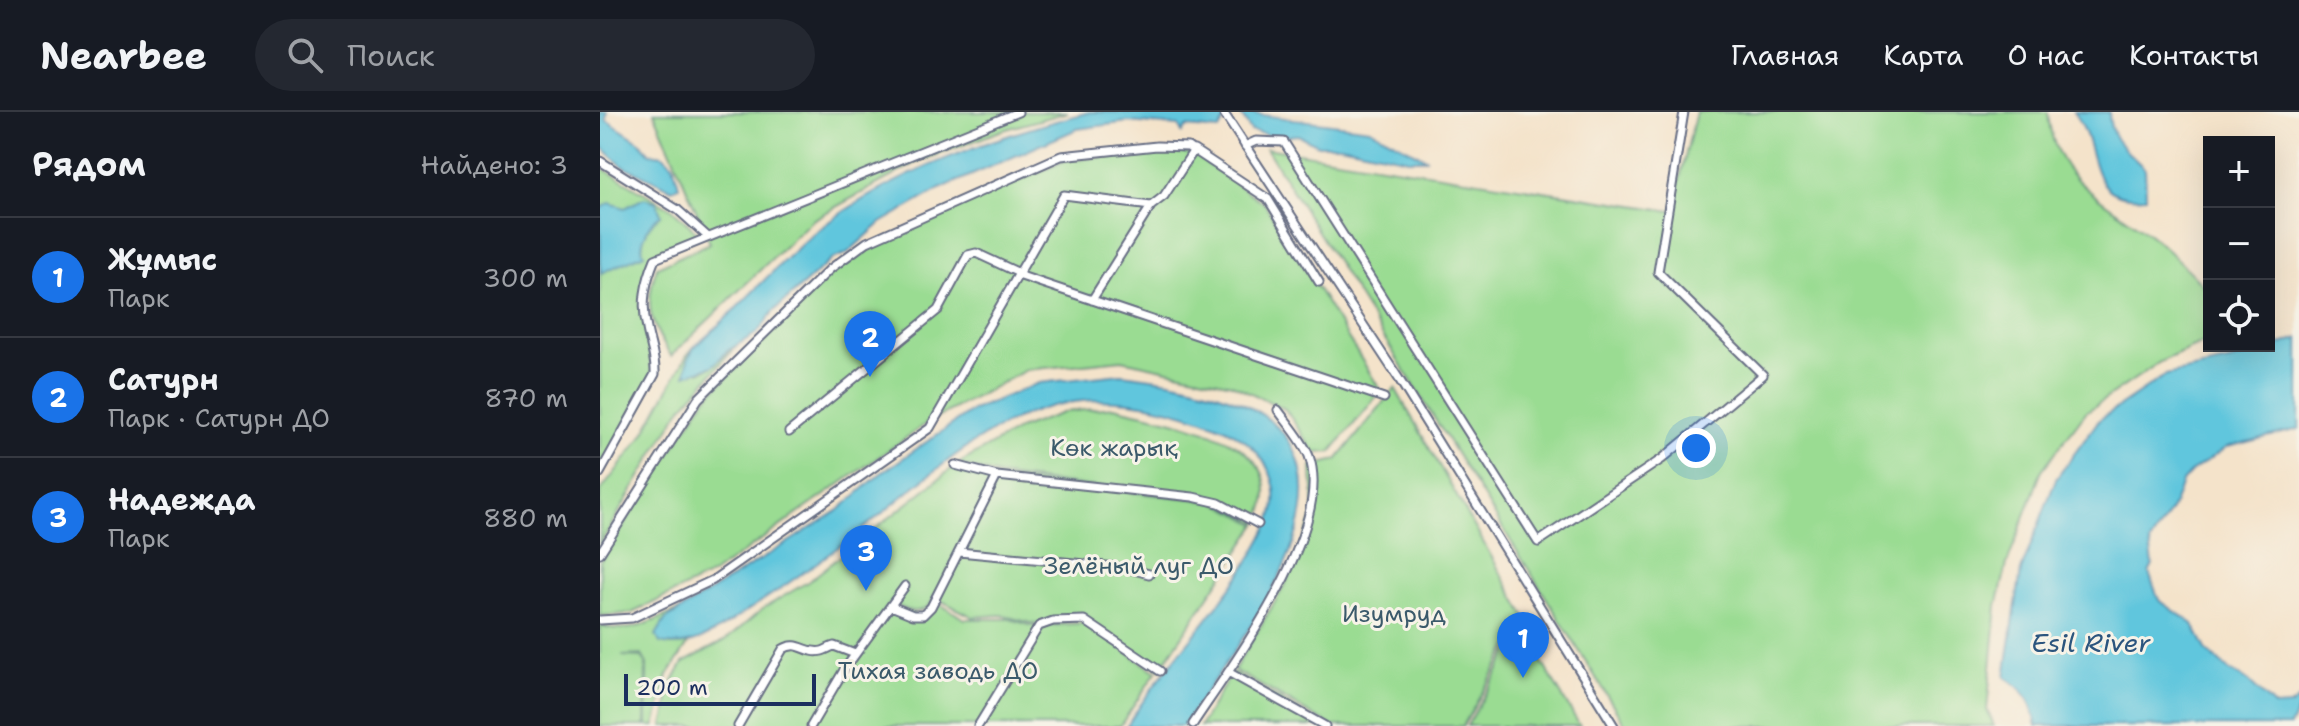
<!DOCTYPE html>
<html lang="ru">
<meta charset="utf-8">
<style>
body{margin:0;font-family:"Shantell Sans",sans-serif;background:#242831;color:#f1f3f6}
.controls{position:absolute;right:24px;top:24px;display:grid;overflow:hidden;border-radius:0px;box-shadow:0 8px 32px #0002}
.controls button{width:72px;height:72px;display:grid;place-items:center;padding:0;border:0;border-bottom:2px solid #363941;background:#171b24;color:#f1f3f6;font:40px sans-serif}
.scale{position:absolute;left:24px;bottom:20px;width:192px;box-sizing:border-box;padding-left:8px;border:4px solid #1b2f5e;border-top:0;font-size:22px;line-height:28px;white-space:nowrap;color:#1b2f5e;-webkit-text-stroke:6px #f7f3e8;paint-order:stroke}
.you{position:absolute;left:1096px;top:336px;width:28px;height:28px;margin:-20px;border:6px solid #fff;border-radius:50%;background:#1a73e8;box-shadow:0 0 0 12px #1a73e833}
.badge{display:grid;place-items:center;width:52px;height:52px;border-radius:50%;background:#1a73e8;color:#fff;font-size:26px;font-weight:700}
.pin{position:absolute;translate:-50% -66px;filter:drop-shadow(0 2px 4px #0008)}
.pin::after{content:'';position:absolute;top:42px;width:28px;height:24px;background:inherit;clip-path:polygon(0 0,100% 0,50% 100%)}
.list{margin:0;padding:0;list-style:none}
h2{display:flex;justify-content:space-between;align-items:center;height:104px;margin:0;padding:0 32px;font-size:34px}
h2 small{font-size:26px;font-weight:400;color:#9ea1a6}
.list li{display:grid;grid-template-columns:52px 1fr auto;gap:24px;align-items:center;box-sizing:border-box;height:120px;padding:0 32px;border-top:2px solid #363941}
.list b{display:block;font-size:30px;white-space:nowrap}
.list p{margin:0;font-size:26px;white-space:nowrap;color:#9ea1a6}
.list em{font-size:26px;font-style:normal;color:#9ea1a6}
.icon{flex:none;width:44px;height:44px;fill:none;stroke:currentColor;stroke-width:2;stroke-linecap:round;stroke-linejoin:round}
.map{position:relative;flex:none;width:1699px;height:614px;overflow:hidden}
header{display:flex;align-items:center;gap:48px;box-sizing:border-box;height:112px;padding:0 40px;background:#171b24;border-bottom:2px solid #363941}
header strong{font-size:38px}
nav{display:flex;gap:44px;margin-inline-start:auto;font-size:28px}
.search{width:560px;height:72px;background:#242831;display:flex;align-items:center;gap:20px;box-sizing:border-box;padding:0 28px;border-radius:44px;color:#9ea1a6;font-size:30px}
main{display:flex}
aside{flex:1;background:#171b24}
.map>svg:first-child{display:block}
</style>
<header>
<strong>Nearbee</strong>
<div class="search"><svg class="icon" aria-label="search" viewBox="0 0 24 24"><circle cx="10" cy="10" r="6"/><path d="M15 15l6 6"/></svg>Поиск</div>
<nav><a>Главная</a><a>Карта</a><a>О нас</a><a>Контакты</a></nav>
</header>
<main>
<aside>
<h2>Рядом<small>Найдено: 3</small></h2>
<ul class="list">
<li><span class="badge">1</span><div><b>Жұмыс</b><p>Парк</p></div><em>300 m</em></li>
<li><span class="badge">2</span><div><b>Сатурн</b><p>Парк · Сатурн ДО</p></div><em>870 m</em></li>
<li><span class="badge">3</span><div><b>Надежда</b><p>Парк</p></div><em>880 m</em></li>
</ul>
</aside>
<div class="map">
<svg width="1699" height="614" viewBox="0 0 1699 614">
<rect width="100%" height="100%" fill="#f7f3e8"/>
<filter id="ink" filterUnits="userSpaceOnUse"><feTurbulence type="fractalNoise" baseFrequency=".0125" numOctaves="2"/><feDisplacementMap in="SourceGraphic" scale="16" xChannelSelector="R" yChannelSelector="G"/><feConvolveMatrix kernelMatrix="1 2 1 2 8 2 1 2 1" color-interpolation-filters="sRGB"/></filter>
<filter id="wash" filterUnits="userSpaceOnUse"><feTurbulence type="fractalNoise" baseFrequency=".006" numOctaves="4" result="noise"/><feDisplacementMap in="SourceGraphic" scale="32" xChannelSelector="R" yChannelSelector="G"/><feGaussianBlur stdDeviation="1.8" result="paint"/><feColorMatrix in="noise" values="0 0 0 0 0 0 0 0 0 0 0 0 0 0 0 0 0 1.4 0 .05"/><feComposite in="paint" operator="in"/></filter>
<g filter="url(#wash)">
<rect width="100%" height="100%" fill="#f4e3ca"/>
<path fill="#9adc92" stroke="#5a8678" stroke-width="2" d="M54,0h414l-65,18 -87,33 -104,57 -141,136c-22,-34 -27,-51 -14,-89l53,-24z
M1096,0h352c5,72 59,87 107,127 19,16 37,35 54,53v48l-49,22 -74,50 -44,58 -35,94 -10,42 -10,104 7,16h-368l-360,-578 406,63z
M579,39l17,5 69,48 116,187 -50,61 -16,1 -30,-44 -53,-25 -110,-24 -96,10 -99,53 -216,152 -79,38 -32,3v-55l105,-162 128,-127 34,-25 199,-87z
M0,55l72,42 29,27 -49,22 -11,36 11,80 -52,96z
M139,231l-59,67 -80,134v-52l44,-58 43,-79 7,-8 -6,12 12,13 13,-6z
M795,276l131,229 -63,109h-131l-98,-56 51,-85 29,-71 -2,-48 25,-6z
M514,295c54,14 186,30 144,115l-39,-20 -222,-27 -39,-11 63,-36 44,-16z
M355,354l40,12 -65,127c-14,12 -25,4 -40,-2l-82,123h-145l10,-45 10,-18 43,-23 38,-32 45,-27z
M398,366l196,21 25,5 38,20 -97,145 -75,-50 -46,6 -38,-10 -28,2 -37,-19z
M336,490l29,17h45l26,8 47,-4 73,49 -36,54h-306l34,-58 44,-59 31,8z
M80,498l-15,10 5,25 18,-1 -20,31 -13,51h-8v-62l-5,-9 -20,1 20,1 4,6 -1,63h-45v-101c31,11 51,-4 80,-15z
M922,517l58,97h-113z
M632,560l92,54h-124z"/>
<path fill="#60c6dd" stroke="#3e7a9e" stroke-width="2" d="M0,0h7l-1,8 34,22 10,11 13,2 10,9 6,22 -7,3 -51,-24 -21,-20z
M490,0h131l4,7 -6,11 -33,-3 -4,6 -3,-7 -51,-4 -51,7 -137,60 -59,34 -35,31 -14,5 -58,52 -17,22 -30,18 -14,15 -27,9 2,-16 6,-12c44,-36 80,-81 124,-117 72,-57 184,-96 272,-118z
M639,0l131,17 57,30h-19l-68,-14h-22l-20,-10 -21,2 -26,-6z
M1474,0h35c0,29 18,38 36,57l1,28c-63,6 -44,-48 -72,-85z
M44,86l13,4 4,13c-11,6 -23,29 -17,39l-43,19 -1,-64 10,-6 15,5z
M1699,226v91l-72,18 -36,25 -9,10 -8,23 -24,38 3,22 -4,8 10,27 34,24 14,27 23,20 18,10 27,26 15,-1 9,-7v10l-9,17h-253c-5,-24 -11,-36 -32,-49l16,-106 35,-92 43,-59 67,-45 65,-14z
M521,262c128,14 231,55 158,203 -25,51 -65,101 -96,149h-56c42,-70 108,-128 142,-202 20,-43 -12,-84 -52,-99 -52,-20 -110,-33 -165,-19 -69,18 -128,74 -182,117 -40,31 -80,60 -123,88 -27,17 -52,40 -87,32l-4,-8 9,-15 174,-110 41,-36 93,-64 66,-27z"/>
</g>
<g filter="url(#ink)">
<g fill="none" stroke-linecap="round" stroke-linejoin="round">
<defs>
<path id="minor" d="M623,0l176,267 215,347
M645,34l11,-5 28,1 254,400 124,-83 101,-84 -105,-103 26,-160
M0,49l78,49 29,26
M418,163l366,123
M492,188l59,-94 13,-10 30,-46 74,49 51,83
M189,320l149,-122 30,-55 8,-2 43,20
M355,353l42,11 196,21 26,6 39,21
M0,361l55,-99c1,-16 -5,-29 -8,-45 -6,-25 -2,-46 8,-70l363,-147
M359,440l168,16 22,6
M0,441l98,-154 132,-130 37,-27 194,-86 96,-10 31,1 4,3
M291,494l22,9h10l8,-8 66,-131
M0,508l32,-2 81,-38 217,-152 134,-233 87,11
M628,560l97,54
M593,612c39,-59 142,-196 116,-268 -7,-17 -21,-32 -31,-46
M138,614l45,-77c16,-10 23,6 39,2 4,-1 8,-4 12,-5l21,8
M211,614l33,-56 61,-84
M378,614l61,-100 14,-5 31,-1 76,51"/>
</defs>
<use href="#minor" stroke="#676e84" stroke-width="11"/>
<use href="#minor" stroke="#fff" stroke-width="7"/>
</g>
</g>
<g text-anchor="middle" stroke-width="6" stroke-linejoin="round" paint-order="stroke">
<g font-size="24" fill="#3b5a6b" stroke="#f7f3e8">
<text x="514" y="344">Көк жарық</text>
<text x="539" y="462">Зелёный луг ДО</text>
<text x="794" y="510">Изумруд</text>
<text x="338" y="567">Тихая заводь ДО</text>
</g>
<g font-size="26" font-style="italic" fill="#2c557e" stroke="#f7f3e8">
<text x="1491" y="540">Esil River</text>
</g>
</g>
</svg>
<div class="controls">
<button>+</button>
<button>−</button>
<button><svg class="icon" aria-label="locate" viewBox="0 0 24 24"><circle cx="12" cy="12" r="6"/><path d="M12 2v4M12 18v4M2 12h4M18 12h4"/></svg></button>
</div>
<div class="scale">200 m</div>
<div class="you"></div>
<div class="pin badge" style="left:923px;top:566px">1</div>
<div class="pin badge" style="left:270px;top:265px">2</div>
<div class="pin badge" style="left:266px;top:479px">3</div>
</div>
</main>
